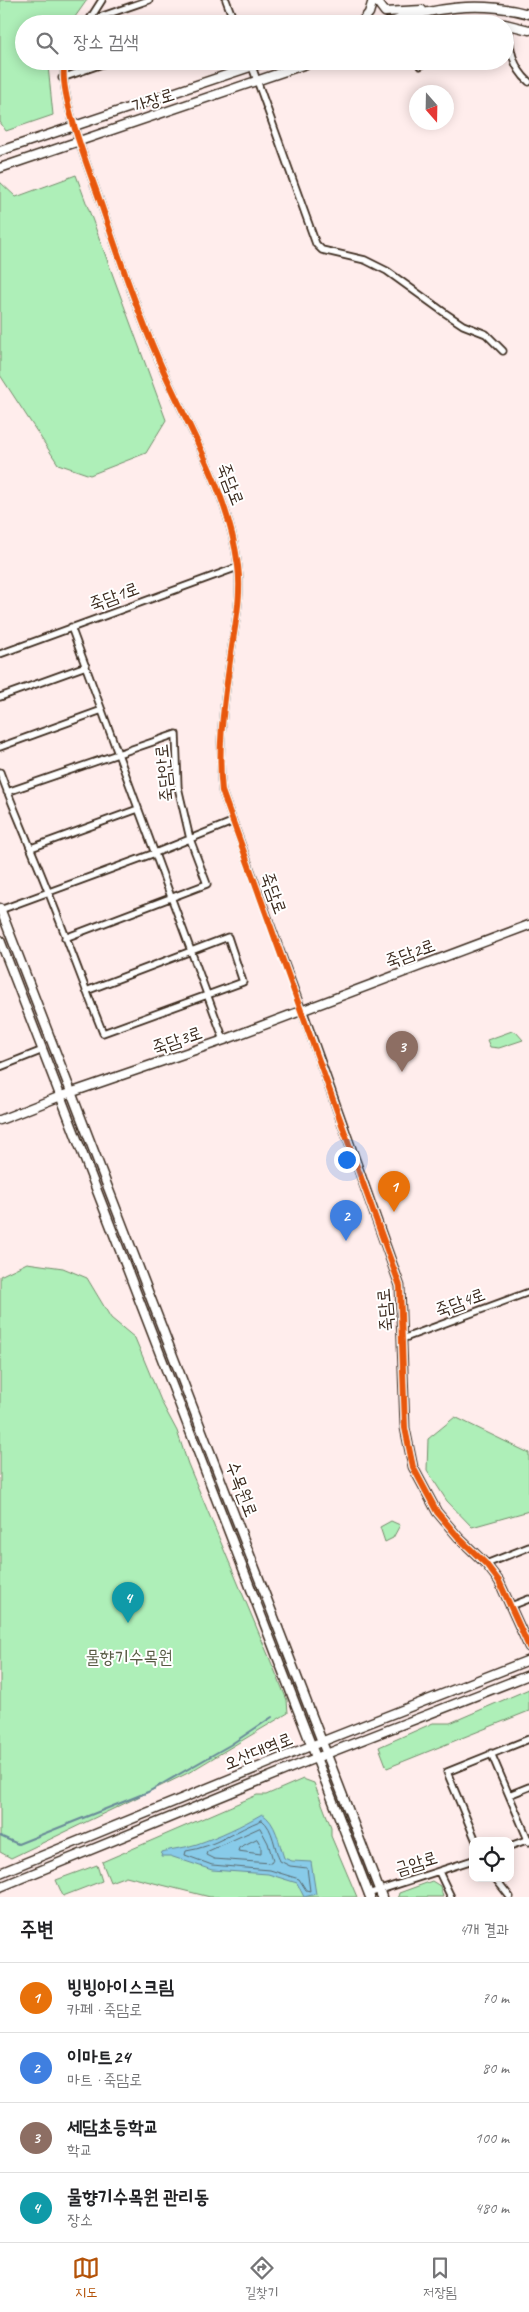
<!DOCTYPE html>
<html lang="ko">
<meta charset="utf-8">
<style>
body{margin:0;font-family:Caveat,"Poor Story",sans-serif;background:#f6f6f6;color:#202124}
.controls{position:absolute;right:15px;bottom:15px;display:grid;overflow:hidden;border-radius:10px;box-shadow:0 2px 12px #0003}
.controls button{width:45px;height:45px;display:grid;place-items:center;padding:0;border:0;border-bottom:1px solid #e0e0e0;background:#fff;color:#202124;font:25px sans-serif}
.compass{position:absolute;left:409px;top:85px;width:45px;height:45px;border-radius:50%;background:#fff;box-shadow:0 2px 12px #0003;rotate:160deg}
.you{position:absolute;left:346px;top:1159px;width:18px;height:18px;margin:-12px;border:4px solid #fff;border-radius:50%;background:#1a73e8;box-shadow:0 0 0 8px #1a73e833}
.badge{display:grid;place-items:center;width:32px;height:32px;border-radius:50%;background:#b45309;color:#fff;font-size:16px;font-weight:700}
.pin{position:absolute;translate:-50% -41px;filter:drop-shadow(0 1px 2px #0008)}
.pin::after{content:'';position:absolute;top:26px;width:18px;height:15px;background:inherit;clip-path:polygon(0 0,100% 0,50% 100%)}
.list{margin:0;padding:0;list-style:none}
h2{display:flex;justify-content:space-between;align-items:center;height:65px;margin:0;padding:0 20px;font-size:21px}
h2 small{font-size:16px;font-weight:400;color:#757577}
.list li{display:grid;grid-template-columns:32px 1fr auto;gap:15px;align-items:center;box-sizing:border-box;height:70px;padding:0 20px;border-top:1px solid #e0e0e0}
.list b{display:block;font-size:19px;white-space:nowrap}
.list p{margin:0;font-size:16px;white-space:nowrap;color:#757577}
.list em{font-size:16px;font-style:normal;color:#757577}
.icon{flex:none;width:28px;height:28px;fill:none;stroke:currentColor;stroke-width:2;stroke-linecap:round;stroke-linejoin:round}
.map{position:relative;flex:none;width:529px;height:1897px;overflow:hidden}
.search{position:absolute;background:#fff;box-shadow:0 2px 12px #0003;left:15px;right:15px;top:15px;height:55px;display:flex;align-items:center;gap:12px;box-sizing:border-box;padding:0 18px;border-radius:28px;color:#757577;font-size:19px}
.sheet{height:345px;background:#fff}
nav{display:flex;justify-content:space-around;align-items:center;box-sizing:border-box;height:70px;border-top:1px solid #e0e0e0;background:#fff;font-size:14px;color:#757577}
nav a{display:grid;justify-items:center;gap:2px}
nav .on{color:#b45309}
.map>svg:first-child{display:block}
</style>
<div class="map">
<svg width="529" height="1897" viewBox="0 0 529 1897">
<rect width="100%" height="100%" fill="#ffedec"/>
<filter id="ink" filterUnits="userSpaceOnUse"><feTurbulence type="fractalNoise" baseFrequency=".02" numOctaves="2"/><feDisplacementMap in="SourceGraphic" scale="10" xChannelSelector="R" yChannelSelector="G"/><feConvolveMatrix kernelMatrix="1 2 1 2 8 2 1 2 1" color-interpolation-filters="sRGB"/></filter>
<g filter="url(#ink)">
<path fill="#aeefb8" stroke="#748c6b" d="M0,0h87l-17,24h-46v37h26l-2,5 5,49 -47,16 -6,-9z
M76,175l90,245 -20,33 -56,22 -32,-11 -58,-89v-193l16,15z
M512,1031l4,1 7,8 -24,8 -9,-1 -3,-7z
M27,1263l36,5 24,10 24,40 24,20 27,65 15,28 11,33 99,236 1,13 -100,60 -177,85 -11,-6v-576z
M455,1417l74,36v58l-57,16 -25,-26 -20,-31 1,-31z
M391,1521l9,4 -7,13 -8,4 -5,-15z
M529,1689v22l-142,57 -8,-21 54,-24h17z
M303,1779l11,4 17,44v9l26,61h-147l-84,-21 -16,6 -8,-20 155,-67h9z
M97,1865l5,16 -39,15 -7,-16z
M432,1881l8,5 3,11h-45l1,-4z"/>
<path fill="#88cbe9" stroke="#698b98" d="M262,1814c14,8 17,29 22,44l8,3 19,1 5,32 -12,3 -7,-14 -29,-9 -56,-4 -42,-14h-9l1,-4c12,-4 24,-4 35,-8 23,-8 44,-18 65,-30z"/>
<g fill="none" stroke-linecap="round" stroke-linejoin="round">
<path stroke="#5a6a6f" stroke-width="1" d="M262,1820c12,9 12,29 18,41l10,5 17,2 3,23 -4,-1 -7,-11 -29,-9 -58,-5 -27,-10 1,-4c29,-4 50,-21 76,-31z
M260,1828l8,15 5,17 -2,3 -57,-4 -8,-4 1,-3z
M257,1839l4,7v8l-23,-3 1,-3z"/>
<path stroke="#698b98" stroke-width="2" d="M0,1836l18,8 130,-52 82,-47 42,-28"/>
<defs>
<path id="street" d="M226,0l9,24
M88,21l61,-21
M88,22l14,-22
M220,24l13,-5
M509,25c0,22 3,42 20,57
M66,61c-12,23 26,116 35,143 18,53 36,107 59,159 29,66 69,130 78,203 4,29 -3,59 -7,87 -6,45 -14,93 -9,138l80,219
M250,61l66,183 6,6 43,10 22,11 58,42 18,12 23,9 17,17
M419,61l1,5
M62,78l49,-17
M71,627l153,413
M0,654l238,-87
M0,697l86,-31
M0,747l102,-37
M0,772c9,25 20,50 30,75 26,61 48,124 73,186l140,-51 -15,-45 -142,54
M7,792l169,-58 2,53 12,52 17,45 -142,54
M31,848l107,-39
M0,910l155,-57 77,-31
M0,1067l43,-17
M402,1339l127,-47
M486,1564l43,-17
M511,1606l18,-7
M491,1753l38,89
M509,1795l20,-8
M476,1841l-29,-69 82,-33
M510,1846l19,-7
M439,1872l12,25
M495,1878l15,19
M368,1894l105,-34"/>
<path id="secondary" d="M376,0l9,12 37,-2
M360,24l9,-11 4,-13
M384,24c48,-16 95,-24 145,-10
M442,24l37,-3 24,3
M505,24l24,6
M0,151l268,-90
M0,168l315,-107
M0,908l382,989
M0,940l370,957
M302,1010l98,276 5,142 8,39 24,45 22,26 27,26 13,17 30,66
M0,1120l61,-24 163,-56 305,-115
M0,1873l293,-120 236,-93
M0,1887l298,-122 231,-90"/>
</defs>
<use href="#street" stroke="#3b2a1e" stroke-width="9"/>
<use href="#secondary" stroke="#3b2a1e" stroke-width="11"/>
<use href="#street" stroke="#fff" stroke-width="5.5"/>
<use href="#secondary" stroke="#fff" stroke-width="8"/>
<defs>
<path id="cycleway" d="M66,61c-12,23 26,116 35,143 18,53 36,107 59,159 29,66 69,130 78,203 4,29 -3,59 -7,87 -6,45 -14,93 -9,138l178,495 5,142 8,39 24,45 22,26 27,26 13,17 30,66"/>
</defs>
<use href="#cycleway" stroke="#fff" stroke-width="9"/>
<use href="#cycleway" stroke="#e8590c" stroke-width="6"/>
</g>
</g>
<g text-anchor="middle" stroke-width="4" stroke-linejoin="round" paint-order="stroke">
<g font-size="18" fill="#3b2a1e" stroke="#fff">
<text transform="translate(153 100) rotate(-18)" y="6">가장로</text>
<text transform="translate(231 484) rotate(69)" y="6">죽담로</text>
<text transform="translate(114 596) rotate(-20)" y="6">죽담1로</text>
<text transform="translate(164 773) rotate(-96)" y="6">죽담안로</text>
<text transform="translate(274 893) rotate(70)" y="6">죽담로</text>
<text transform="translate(410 953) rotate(-20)" y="6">죽담2로</text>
<text transform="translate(177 1040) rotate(-19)" y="6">죽담3로</text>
<text transform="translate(460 1302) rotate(-20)" y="6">죽담4로</text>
<text transform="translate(385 1310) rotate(-95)" y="6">죽담로</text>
<text transform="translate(242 1489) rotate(69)" y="6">수목원로</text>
<text transform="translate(258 1751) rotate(-22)" y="6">오산대역로</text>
<text transform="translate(416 1863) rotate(-17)" y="6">금암로</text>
</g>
<g font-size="18" fill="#585b44" stroke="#fff">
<text x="129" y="1663">물향기수목원</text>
</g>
</g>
</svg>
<div class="controls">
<button><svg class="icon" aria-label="locate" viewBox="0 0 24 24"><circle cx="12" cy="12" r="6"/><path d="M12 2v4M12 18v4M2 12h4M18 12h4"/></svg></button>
</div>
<svg class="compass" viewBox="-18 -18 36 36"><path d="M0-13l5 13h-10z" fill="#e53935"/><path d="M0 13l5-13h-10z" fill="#757577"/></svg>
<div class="you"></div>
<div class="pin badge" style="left:394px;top:1212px;background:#e8710a">1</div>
<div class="pin badge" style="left:346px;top:1241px;background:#3f7fe0">2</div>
<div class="pin badge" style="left:402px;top:1072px;background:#8d6e63">3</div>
<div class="pin badge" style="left:128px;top:1623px;background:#0f9aa8">4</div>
<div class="search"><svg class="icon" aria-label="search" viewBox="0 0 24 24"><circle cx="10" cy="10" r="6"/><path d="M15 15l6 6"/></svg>장소 검색</div>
</div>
<section class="sheet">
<h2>주변<small>4개 결과</small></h2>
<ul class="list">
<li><span class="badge" style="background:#e8710a">1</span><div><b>빙빙아이스크림</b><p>카페 · 죽담로</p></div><em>70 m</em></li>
<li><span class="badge" style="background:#3f7fe0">2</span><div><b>이마트24</b><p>마트 · 죽담로</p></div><em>80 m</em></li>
<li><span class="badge" style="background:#8d6e63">3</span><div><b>세담초등학교</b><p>학교</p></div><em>100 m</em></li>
<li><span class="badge" style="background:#0f9aa8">4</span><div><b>물향기수목원 관리동</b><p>장소</p></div><em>480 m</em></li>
</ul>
</section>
<nav>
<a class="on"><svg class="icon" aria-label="map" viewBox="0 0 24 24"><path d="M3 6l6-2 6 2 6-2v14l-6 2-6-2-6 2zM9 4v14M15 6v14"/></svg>지도</a>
<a><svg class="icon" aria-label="directions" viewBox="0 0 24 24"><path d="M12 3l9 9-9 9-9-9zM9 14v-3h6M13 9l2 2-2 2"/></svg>길찾기</a>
<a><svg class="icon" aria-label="saved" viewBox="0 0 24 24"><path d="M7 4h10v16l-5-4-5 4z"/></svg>저장됨</a>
</nav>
